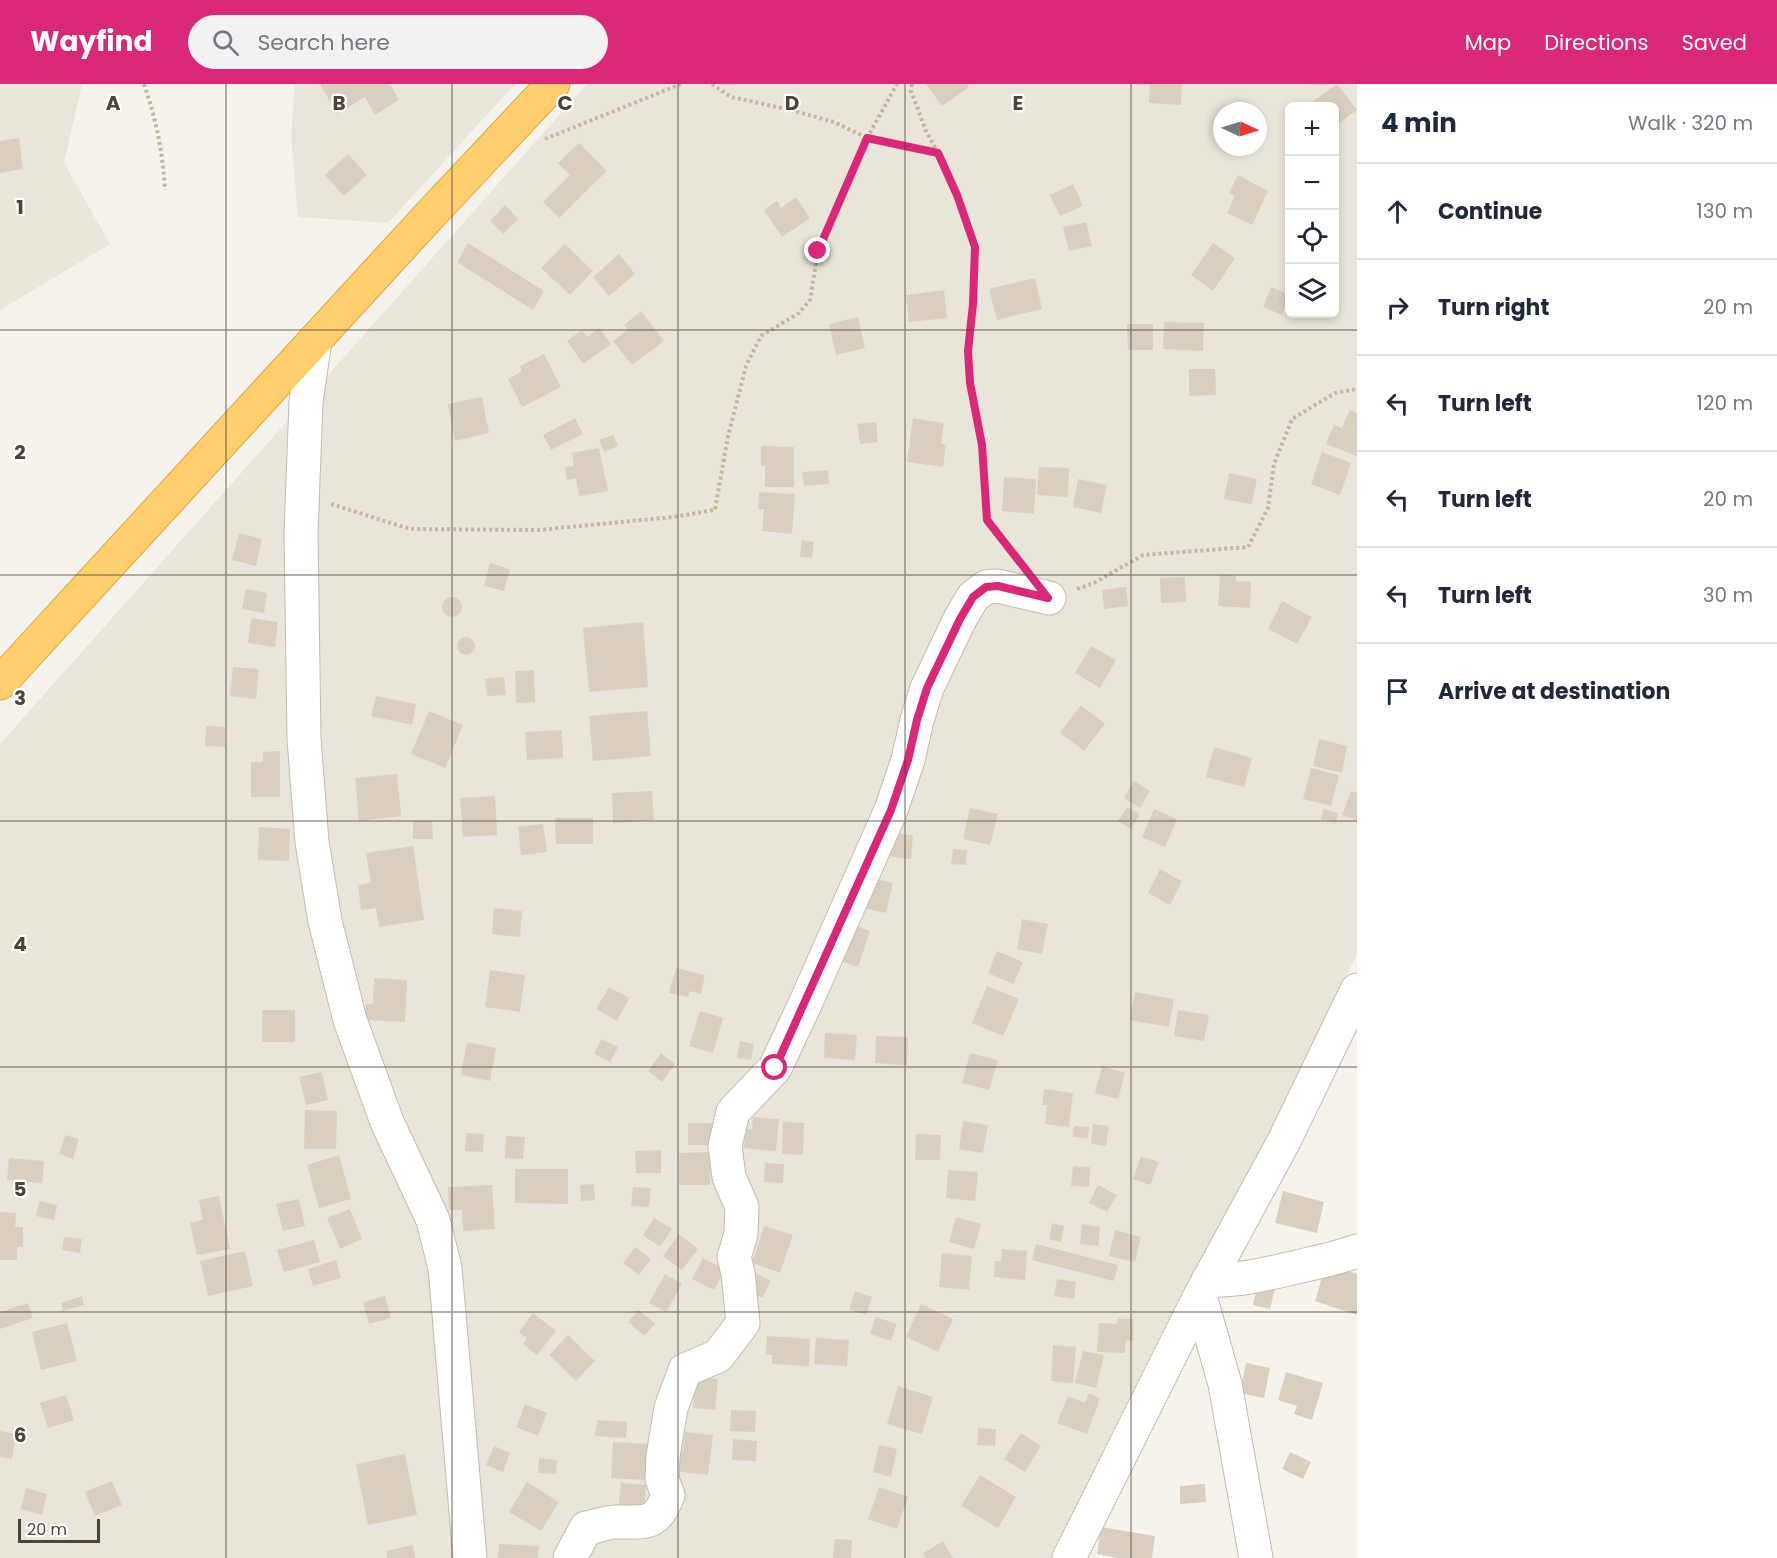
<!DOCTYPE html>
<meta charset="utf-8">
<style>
body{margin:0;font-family:Poppins,sans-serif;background:#f2f2f3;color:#1f2937}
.controls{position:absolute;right:18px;top:18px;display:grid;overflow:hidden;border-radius:9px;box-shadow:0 3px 9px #0003}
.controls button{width:54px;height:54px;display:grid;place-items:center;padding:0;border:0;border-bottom:2px solid #e0e1e3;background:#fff;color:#1f2937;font:30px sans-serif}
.compass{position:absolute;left:1213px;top:18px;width:54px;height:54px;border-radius:50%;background:#fff;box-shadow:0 3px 9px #0003;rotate:94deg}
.scale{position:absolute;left:18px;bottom:15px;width:82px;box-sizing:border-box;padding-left:6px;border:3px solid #4b4439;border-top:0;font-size:16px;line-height:21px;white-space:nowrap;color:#4b4439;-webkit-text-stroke:4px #fff;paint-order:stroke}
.stop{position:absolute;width:18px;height:18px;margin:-14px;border:4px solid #db2777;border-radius:50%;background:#fff}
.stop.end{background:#db2777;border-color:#fff;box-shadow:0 2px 6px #0008}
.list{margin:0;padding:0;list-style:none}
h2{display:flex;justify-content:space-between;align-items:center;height:78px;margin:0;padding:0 24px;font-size:26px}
h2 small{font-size:20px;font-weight:400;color:#747a83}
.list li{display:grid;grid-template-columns:39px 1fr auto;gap:18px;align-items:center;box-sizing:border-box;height:96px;padding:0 24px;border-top:2px solid #e0e1e3}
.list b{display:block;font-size:22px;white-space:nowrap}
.list em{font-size:20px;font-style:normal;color:#747a83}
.icon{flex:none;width:33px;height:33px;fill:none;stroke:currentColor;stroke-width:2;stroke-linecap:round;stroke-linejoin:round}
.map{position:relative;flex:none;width:1357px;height:1474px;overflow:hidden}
header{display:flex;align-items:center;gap:36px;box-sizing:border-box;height:84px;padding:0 30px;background:#db2777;color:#fff}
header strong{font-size:28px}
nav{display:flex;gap:33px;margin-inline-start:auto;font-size:21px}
.search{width:420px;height:54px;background:#f2f2f3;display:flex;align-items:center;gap:15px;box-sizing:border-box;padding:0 21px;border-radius:33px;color:#747a83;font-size:22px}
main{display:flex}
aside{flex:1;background:#fff}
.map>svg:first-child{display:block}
</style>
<header>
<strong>Wayfind</strong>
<div class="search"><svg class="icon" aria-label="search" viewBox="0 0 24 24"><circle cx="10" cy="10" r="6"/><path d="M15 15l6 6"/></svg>Search here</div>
<nav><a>Map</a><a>Directions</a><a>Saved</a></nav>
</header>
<main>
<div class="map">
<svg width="1357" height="1474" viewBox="0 0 1357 1474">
<rect width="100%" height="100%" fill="#f6f3ec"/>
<path fill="#eae5da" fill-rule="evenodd" d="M0,0h82l-18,79 46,81 -110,66z
M295,0h220l-127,139 -90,-6 -7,-83z
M587,0h770v869l-237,508 -48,97h-1072v-814zM1290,22h44v208h-44zM1222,27h36v36h-36z"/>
<path fill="#d8cfc1" d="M320,0h70l9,16 -24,15 -10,-18 -28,17z
M926,0h41l2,3 -27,19z
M1150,0h32l-1,21 -32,-2z
M1337,0l20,26 -23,17v-21l-26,-1z
M19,54l4,31 -23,4v-32z
M579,59l28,28 -48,47 -16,-16 27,-27 -12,-12z
M348,70l19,21 -23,21 -19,-21z
M1238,91l30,16 -16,34 -25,-12 8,-17 -6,-3z
M1073,100l10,22 -23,10 -10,-21z
M796,113l14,21 -28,19 -18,-27 13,-9 4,7z
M505,121l13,14 -15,15 -13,-13z
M1086,138l6,24 -23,5 -6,-24z
M468,159l76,48 -11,19 -76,-48z
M1213,159l22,15 -22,33 -22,-16z
M565,160l28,27 -23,24 -29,-27z
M619,170l16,20 -26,22 -16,-19z
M1035,194l7,31 -45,11 -8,-31z
M1271,203l19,8 -8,20 -19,-8z
M944,206l3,28 -38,4 -3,-27z
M641,227l23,30 -32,24 -19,-24 15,-11 -4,-5z
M858,233l7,31 -29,7 -7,-31z
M1164,238l40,1 -1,28 -40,-2z
M1127,240h26v26h-25z
M599,244l12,16 -28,20 -16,-23 15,-11 5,7z
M544,270l17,33 -39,20 -14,-28 14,-8 -2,-5z
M1189,285h26l1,26 -27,1z
M482,313l7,36 -34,8 -7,-37z
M1350,326l7,3v43l-31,-12 8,-19 8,3z
M575,334l8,16 -32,16 -8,-15z
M913,334l31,5 -3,21 5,1 -3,22 -36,-5z
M876,338l2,20 -18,2 -3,-20z
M613,351l5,11 -14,6 -5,-12z
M761,362l33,1v40h-29v-21h-4z
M599,364l9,43 -29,5 -3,-18 -9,2 -2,-13 9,-1 -2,-13z
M1322,368l29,11 -11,32 -29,-11z
M1039,383l30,1 -1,29 -31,-2z
M828,386l1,14 -25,2 -2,-14z
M1229,389l28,6 -5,25 -28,-5z
M1004,393l32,2 -2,35 -32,-3z
M1078,395l29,6 -6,28 -28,-6z
M759,408l36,2 -3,40 -30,-3 2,-22h-6z
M239,449l23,6 -6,27 -24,-6z
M802,456l12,2 -2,16 -12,-1z
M490,479l20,6 -6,22 -20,-5z
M1220,491l16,1v5l15,1 -1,26 -32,-2z
M1185,493l1,25 -25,1 -1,-25z
M1126,503l2,19 -24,3 -2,-19z
M246,505l21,4 -3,20 -22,-4z
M442 523a10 10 0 1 1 20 0a10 10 0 1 1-20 0Z
M1282,517l30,16 -15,27 -29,-15z
M251,534l27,4 -3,25 -27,-4z
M643,538l5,65 -59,5 -6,-64z
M457 562a9 9 0 1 1 18 0a9 9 0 1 1-18 0Z
M1091,562l25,14 -16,28 -25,-15z
M233,583l26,2 -3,30 -26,-3z
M534,586l1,32 -19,1 -1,-32z
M504,593l2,18 -19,1 -2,-17z
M376,612l40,8 -4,21 -41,-9z
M1081,621l24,19 -21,27 -24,-18z
M429,627l34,14 -18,43 -34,-14z
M647,627l4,45 -58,5 -4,-45z
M206,642l19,1v20l-20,-1z
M562,646l1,28 -36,2 -2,-28z
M1319,655l28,7 -5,27 -29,-7z
M1214,663l38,11 -8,29 -38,-10z
M280,667v46h-29v-35h12v-10z
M1311,684l28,7 -8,31 -28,-7z
M397,690l4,42 -42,5 -4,-43z
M1134,697l16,10 -10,17 -16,-10z
M652,707l2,29 -41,3 -1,-30z
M1351,707l6,2v27l-15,-5z
M495,712l2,39 -34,2 -3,-39z
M1127,723l13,7 -9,15 -13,-8z
M970,724l28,6 -8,31 -27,-6z
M1154,725l23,10 -12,28 -23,-10z
M1323,725l15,4 -2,10 -15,-4z
M555,734h38v26h-37z
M413,737h19l1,18h-20z
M543,740l4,28 -26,3 -3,-28z
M259,743l31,2 -1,32 -31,-1z
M889,749l24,2 -2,24 -25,-3z
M413,762l11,74 -45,7 -3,-19 -15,2 -3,-25 13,-2 -5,-30z
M953,765l14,1 -1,15 -15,-1z
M1160,785l22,12 -12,24 -22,-12z
M863,792l30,7 -7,30 -30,-7z
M494,824l28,3 -2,26 -28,-3z
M1022,835l26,5 -6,30 -25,-5z
M845,838l25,9 -12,36 -26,-9z
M997,867l26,11 -10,22 -25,-11z
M676,884l29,7 -4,19 -11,-3 -2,6 -19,-4z
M490,886l35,5 -5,37 -35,-5z
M374,894l33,2 -2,42 -39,-2v-16h7z
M987,902l32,13 -16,37 -31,-13z
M609,903l20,11 -12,23 -21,-12z
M1135,908l39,7 -5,28 -39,-7z
M262,926h33v32h-33z
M1178,926l31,5 -5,26 -30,-5z
M700,927l23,7 -10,35 -24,-7z
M825,949l32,2 -2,25 -31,-2z
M876,952l32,1 -1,28 -32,-2z
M601,955l17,8 -8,15 -16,-8z
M740,957l14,3 -3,16 -14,-2z
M467,958l29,6 -6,33 -29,-6z
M661,969l14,11 -13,18 -14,-11z
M970,969l28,7 -9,30 -27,-7z
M1102,982l23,7 -7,26 -23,-6z
M322,988l6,28 -22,5 -7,-28z
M1044,1005l29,4 -4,34 -24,-3 2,-19h-5z
M305,1026l32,1 -1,38h-32z
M753,1033l26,2 -3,32 -32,-3 2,-19h6z
M963,1037l25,4 -5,28 -24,-4z
M783,1038l21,1 -1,32 -21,-1z
M688,1039h24l-1,22h-23z
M1093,1040l16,2 -3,20 -15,-2z
M1074,1042l15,1 -1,11 -15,-1z
M466,1049l18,1 -1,18 -18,-1z
M916,1050l25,1 -1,25h-25z
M65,1051l14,4 -6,20 -14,-5z
M506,1052l19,1 -2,22 -18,-1z
M661,1066v23h-25l-1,-22z
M710,1068v33h-31v-32z
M339,1071l12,44 -32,9 -12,-43z
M1141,1072l18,6 -9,23 -17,-6z
M9,1074l35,3 -2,22 -35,-3z
M765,1079l19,1 -1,19 -19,-1z
M1073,1082l17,1 -1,20 -18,-1z
M515,1085h53v35l-53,-1z
M948,1086l30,2 -3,29 -29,-3z
M594,1100l1,16 -14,1 -1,-16z
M492,1101l3,44 -32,2 -1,-21h-13l-1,-23z
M1098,1101l19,10 -10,17 -18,-9z
M633,1103l18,1 -2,19 -18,-1z
M1283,1107l41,11 -7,31 -42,-10z
M219,1112l11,53 -33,6 -7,-32 13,-3 -4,-20z
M299,1115l6,27 -22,5 -7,-27z
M39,1117l18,4 -3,15 -18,-4z
M350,1125l12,30 -22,10 -13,-31z
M0,1128l16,1 -1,14h8v20h-6v13h-17z
M956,1133l25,7 -7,25 -25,-7z
M654,1134l18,11 -12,18 -17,-12z
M1052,1139l12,3 -3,16 -12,-3z
M1082,1140l18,3 -2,19 -18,-2z
M764,1142l29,9 -13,38 -28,-10z
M1115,1146l26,7 -6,25 -26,-6z
M679,1150l19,15 -16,21 -19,-14z
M64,1153l18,2 -2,14 -18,-3z
M314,1156l6,22 -36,10 -7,-22z
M1036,1160l82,21 -4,16 -82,-21z
M635,1163l16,12 -12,16 -16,-12z
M1002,1165l25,2 -2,29 -31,-3 1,-16h6z
M245,1167l8,35 -45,10 -8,-35z
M942,1169l30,3 -3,34 -30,-3z
M703,1174l22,11 -11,21 -22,-11z
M336,1176l5,18 -28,8 -5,-17z
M1326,1180l31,10v41l-42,-14z
M756,1189l15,8 -9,17 -14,-8z
M665,1190l17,10 -16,28 -17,-9z
M1057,1195l19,3 -2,17 -20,-3z
M1258,1200l17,4 -5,21 -17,-4z
M855,1207l17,6 -6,18 -17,-6z
M82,1212l2,9 -21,6 -2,-8z
M385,1212l6,22 -22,6 -6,-22z
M28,1219l5,15 -33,11v-17z
M921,1220l32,15 -15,33 -32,-15z
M639,1226l16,14 -11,12 -16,-14z
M533,1229l23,18 -19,24 -14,-11 4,-6 -8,-6z
M876,1233l21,7 -6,17 -21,-7z
M1117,1234l17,1 -1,22 -7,-1 -1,13 -28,-1 2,-29 18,1z
M67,1239l10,38 -36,9 -9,-38z
M568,1251l27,26 -19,20 -27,-26z
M767,1252l43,3 -1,27 -37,-2v-9h-6z
M816,1254l33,2 -2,26 -33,-2z
M1053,1261l23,2 -3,36 -22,-2z
M1083,1267l21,4 -8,33 -21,-5z
M1246,1279l24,5 -6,30 -24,-5z
M1286,1288l37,11 -11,37 -18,-6 3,-8 -19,-6z
M695,1293l23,2 -3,31 -22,-2z
M898,1302l35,11 -11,37 -35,-10z
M1089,1309l11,5 -13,36 -30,-11 11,-27 17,7z
M66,1311l8,25 -26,8 -8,-25z
M525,1320l22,9 -9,23 -22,-9z
M731,1326l25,1 -1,21 -25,-1z
M597,1336l30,2 -1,16 -31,-2z
M978,1344l18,1 -1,17 -18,-1z
M0,1347l16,3 -4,25 -12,-2z
M685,1348l28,3 -5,40 -37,-4 3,-20 9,1z
M1021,1349l20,13 -16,26 -21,-13z
M733,1355l24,2 -1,20 -24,-1z
M613,1358l36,2 -2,36 -36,-2z
M879,1361l18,4 -6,28 -18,-5z
M494,1362l16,7 -7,19 -17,-7z
M1290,1368l21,10 -8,17 -21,-10z
M405,1370l12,61 -49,10 -12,-61z
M539,1374l18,2 -1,14 -18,-1z
M980,1391l36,22 -18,31 -37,-22z
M112,1397l10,24 -27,11 -10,-24z
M527,1398l32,20 -18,29 -32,-19z
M621,1399l25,2 -2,31 -26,-2z
M1205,1400l1,18 -26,2v-18z
M879,1403l29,10 -11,32 -29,-10z
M26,1404l21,6 -5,21 -21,-6z
M1101,1443l54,9 -3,22h-34l-21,-4z
M835,1455l17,1 -1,18h-18z
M943,1457l10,17h-27l-3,-5z
M499,1460l40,2 -1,12h-40z
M413,1461l2,13h-28l-1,-7z"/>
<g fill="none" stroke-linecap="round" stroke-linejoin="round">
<defs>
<path id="minor" d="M315,256l-9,62 -5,131 3,206 8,103 13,79 25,99 37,102 46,98 12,48 25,290
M1208,1196c31,1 59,-6 89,-13 21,-5 41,-9 60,-16
M1200,1212l25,88 31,174
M570,1474l16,-30c9,-1 22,-6 28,-6 30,-1 42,6 54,-27l-6,-16 1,-23 8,-48 14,-38 33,-14 25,-33 -5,-50 -4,-16 7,-23 1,-27 -13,-30 -4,-31 8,-34 42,-44 31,-66 85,-192 17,-50 9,-40 10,-32 33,-69 13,-22 13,-10 12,-1 51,12
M1069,1474l131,-262 84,-155 73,-151"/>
<path id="highway" d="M0,599l430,-468 123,-131"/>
</defs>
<use href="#minor" stroke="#c2bbae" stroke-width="35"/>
<use href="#highway" stroke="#e0a43c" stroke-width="35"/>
<path stroke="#c4b79f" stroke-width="4" stroke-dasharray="3 3" stroke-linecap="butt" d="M144,0c12,35 19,69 21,106
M712,0l19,13 60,13 43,12 33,16 70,14
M912,0l-1,7 15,40 12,22 19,42 18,52 -2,57 -5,46 2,33 12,62 5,75 31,39
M545,55l136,-55
M331,420l79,25 128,1 135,-13 42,-7 13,-74 18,-70 15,-30 38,-23 11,-13 8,-49 49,-113 30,-54
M1077,505l15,-5 51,-29 105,-8 20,-39 6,-44 18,-45 43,-26 22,-4"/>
<use href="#minor" stroke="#fff" stroke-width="33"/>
<use href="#highway" stroke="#ffcf6e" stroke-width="33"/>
</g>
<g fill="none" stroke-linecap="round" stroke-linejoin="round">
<path stroke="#db2777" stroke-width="8" d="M775,984l116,-258 17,-50 9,-40 10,-32 33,-69 13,-22 13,-10 12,-1 50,12 -61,-78 -5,-75 -12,-62 -2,-32 5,-47 2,-57 -18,-52 -19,-42 -71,-15 -49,113"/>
</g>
<path fill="none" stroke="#4b4439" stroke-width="1.5" stroke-opacity="0.55" d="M226,0v1474M452,0v1474M678,0v1474M905,0v1474M1131,0v1474M0,246h1357M0,491h1357M0,737h1357M0,983h1357M0,1228h1357"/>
<g font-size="20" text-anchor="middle" font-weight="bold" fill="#4b4439" stroke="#fff" stroke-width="4.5" stroke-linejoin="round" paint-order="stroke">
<text x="113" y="26">A</text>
<text x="339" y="26">B</text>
<text x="565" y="26">C</text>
<text x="792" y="26">D</text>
<text x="1018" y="26">E</text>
<text x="20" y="130">1</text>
<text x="20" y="375">2</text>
<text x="20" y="621">3</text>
<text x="20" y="867">4</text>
<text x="20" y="1112">5</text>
<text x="20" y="1358">6</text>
</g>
</svg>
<div class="controls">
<button>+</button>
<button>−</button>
<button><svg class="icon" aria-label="locate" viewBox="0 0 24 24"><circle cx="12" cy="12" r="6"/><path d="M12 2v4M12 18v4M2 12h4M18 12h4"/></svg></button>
<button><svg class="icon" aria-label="layers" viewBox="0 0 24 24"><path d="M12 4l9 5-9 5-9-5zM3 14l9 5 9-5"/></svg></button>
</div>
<svg class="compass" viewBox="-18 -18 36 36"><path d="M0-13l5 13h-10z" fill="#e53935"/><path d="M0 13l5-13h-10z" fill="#747a83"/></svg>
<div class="scale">20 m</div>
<div class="stop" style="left:775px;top:984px"></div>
<div class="stop end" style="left:818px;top:167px"></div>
</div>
<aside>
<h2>4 min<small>Walk · 320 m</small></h2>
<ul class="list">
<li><svg class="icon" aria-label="ahead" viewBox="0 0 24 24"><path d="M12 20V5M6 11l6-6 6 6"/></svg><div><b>Continue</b></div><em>130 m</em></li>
<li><svg class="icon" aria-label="right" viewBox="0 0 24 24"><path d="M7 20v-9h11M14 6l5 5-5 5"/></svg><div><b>Turn right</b></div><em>20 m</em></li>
<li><svg class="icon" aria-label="left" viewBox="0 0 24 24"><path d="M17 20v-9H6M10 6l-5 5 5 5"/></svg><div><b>Turn left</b></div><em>120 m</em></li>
<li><svg class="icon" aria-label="left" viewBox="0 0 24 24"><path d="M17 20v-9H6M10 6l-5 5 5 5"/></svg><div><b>Turn left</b></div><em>20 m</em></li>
<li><svg class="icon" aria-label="left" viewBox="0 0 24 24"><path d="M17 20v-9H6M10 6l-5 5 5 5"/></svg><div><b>Turn left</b></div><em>30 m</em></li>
<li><svg class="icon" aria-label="arrive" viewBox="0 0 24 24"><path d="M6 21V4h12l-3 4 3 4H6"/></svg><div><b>Arrive at destination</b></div></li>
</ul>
</aside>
</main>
